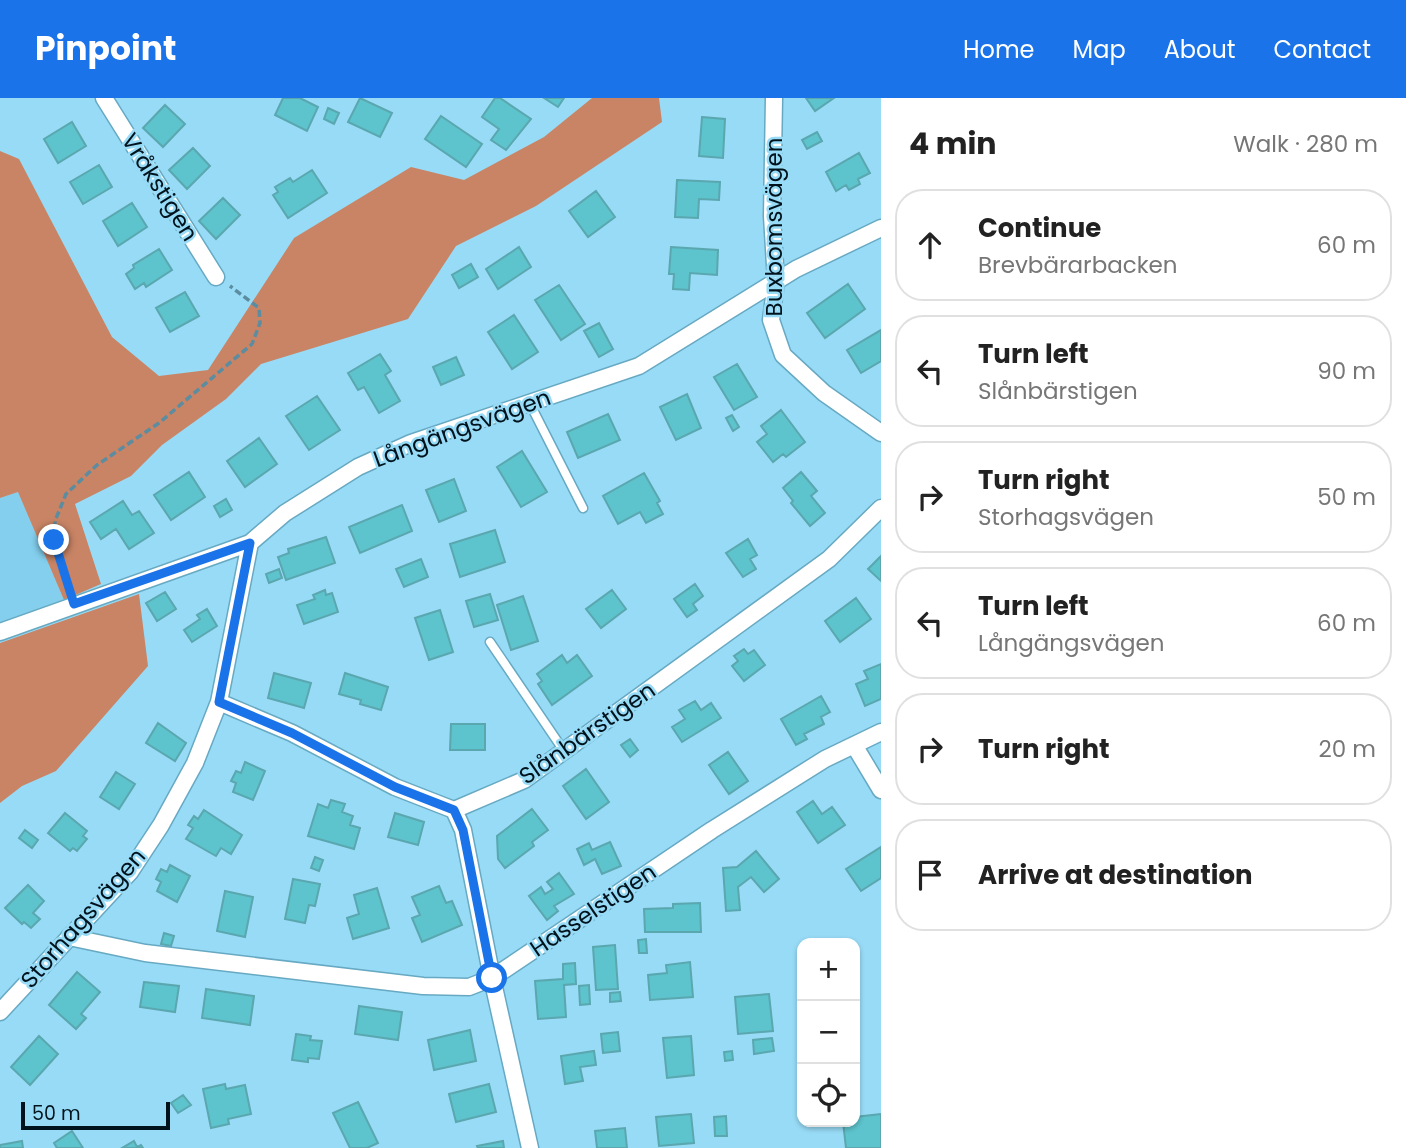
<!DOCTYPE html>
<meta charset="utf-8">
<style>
body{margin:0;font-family:Poppins,sans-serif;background:#f6f6f6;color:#222}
.controls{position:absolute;right:21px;bottom:21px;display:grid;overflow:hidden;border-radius:14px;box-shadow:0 2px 5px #0004}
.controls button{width:63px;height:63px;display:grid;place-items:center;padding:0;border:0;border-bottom:2px solid #e0e0e0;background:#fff;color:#222;font:35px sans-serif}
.scale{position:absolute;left:21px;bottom:18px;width:149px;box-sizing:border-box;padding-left:7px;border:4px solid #00131d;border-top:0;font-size:19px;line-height:24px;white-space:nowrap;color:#00131d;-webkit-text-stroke:5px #98dbf6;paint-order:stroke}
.stop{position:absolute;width:21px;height:21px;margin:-16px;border:5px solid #1a73e8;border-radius:50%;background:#fff}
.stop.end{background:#1a73e8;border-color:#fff;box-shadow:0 2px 7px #0008}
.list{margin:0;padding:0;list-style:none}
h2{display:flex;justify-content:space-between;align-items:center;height:91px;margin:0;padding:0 28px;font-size:30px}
h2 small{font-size:23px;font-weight:400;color:#767676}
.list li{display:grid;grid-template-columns:46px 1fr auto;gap:21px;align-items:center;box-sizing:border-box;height:112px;margin:0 14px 14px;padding:0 14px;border:2px solid #e0e0e0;border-radius:28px}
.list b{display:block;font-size:26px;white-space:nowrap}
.list p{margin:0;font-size:23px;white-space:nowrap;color:#767676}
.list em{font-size:23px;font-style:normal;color:#767676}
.icon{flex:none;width:38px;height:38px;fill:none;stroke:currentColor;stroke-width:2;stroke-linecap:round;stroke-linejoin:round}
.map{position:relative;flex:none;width:881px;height:1050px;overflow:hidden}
header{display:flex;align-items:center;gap:42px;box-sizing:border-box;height:98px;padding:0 35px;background:#1a73e8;color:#fff}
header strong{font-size:33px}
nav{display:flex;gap:38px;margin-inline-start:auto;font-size:24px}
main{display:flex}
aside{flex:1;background:#fff}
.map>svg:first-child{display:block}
</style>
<header>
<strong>Pinpoint</strong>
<nav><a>Home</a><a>Map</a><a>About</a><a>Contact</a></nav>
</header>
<main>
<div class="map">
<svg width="881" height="1050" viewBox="0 0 881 1050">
<rect width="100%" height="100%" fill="#98dbf6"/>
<path fill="#83cfed" d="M18,394l46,108 -64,23v-125z"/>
<path fill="#c88465" d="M592,0h67l3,24 -126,84 -80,40 -48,73 -147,45 -35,35 -64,46 -31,31 -56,28 26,80 -37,16 -46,-108 -18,6v-347l19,8 93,178 47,39 49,-6 86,-132 117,-71 53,13 80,-43z
M139,496l9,72 -92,105 -34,15 -22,17v-160z"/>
<path fill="#5dc3cd" stroke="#5aa7af" stroke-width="2" d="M283,0h17l18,9 -11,24 -32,-16z
M360,0l32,15 -12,24 -32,-15z
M495,0h5l31,21 -25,31 -15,-10 8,-11 -17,-12z
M544,0h20l-6,9z
M806,0h28l-19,13z
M165,7l20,19 -22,23 -20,-19z
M328,10l11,5 -5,11 -10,-5z
M441,18l41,28 -16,23 -41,-28z
M702,19l23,2 -2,39 -24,-2z
M72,24l14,24 -28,17 -14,-24z
M817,34l5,9 -15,8 -5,-9z
M193,50l17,18 -23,23 -18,-19z
M859,55l11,20 -12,6 2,5 -11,6 -3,-5 -10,6 -10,-19z
M99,67l13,22 -29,17 -13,-22z
M312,72l15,23 -39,25 -15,-23 5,-3 -3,-5 15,-9 3,4z
M677,82l43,2 -1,18 -20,-1 -1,19 -23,-1z
M596,93l19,26 -27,20 -19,-26z
M223,100l17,17 -24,24 -17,-18z
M132,105l15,24 -29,19 -15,-25z
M519,149l12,20 -33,22 -12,-20z
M671,149l47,3 -1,25 -27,-2 -1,17 -16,-1 1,-15h-5z
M159,151l13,21 -26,17 -2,-4 -9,6 -9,-15 8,-6 -1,-3z
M471,166l7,13 -19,11 -7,-13z
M848,186l17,25 -40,29 -18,-25z
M559,187l26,39 -24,16 -26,-40z
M185,194l14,24 -29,16 -14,-24z
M514,217l24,37 -26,17 -24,-37z
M599,225l14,26 -14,8 -15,-26z
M881,232v31l-20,12 -14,-23z
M380,256l11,17 -6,4 15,26 -21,12 -15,-26 -6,3 -10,-17z
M456,259l8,18 -23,10 -8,-18z
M737,266l20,33 -23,13 -20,-33z
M687,296l14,34 -25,12 -16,-33z
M317,298l23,34 -31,20 -23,-34z
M781,312l24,32 -19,15 -3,-3 -10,8 -16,-20 10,-8 -6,-8z
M608,316l12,26 -42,18 -11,-26z
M732,317l7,12 -6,4 -7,-13z
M259,340l18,26 -32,23 -18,-26z
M522,353l25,41 -26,15 -24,-40z
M189,374l16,25 -34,23 -17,-25z
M801,374l16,19 -6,5 14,17 -15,13 -19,-23 2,-2 -10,-13z
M644,375l16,28 -3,2 6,11 -17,9 -6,-11 -22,12 -15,-28z
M454,381l12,32 -27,11 -13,-32z
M226,401l6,11 -12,7 -6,-11z
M123,403l9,14 7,-4 15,22 -25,16 -13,-20 -15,10 -11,-17z
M402,407l10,26 -52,22 -11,-26z
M495,432l10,32 -45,15 -10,-33z
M326,439l9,26 -49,17 -8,-23 11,-4 -1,-4z
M748,441l9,16 -7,4 6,10 -13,8 -17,-24z
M881,458v25l-13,-12z
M421,461l7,18 -24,10 -8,-18z
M279,471l3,9 -13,5 -3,-9z
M695,486l8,12 -10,8 4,6 -10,7 -13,-18z
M325,492l1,5 6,-2 6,19 -34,12 -7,-19 18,-6 -2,-4z
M612,492l14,19 -25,19 -15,-19z
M165,494l11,17 -19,12 -11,-18z
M490,496l8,26 -24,7 -8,-26z
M523,498l15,45 -27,9 -14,-45z
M856,500l15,21 -31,23 -15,-21z
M207,511l10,17 -25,16 -8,-12 16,-11 -3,-4z
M440,512l13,42 -24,8 -14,-42z
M744,551l4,5 6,-4 11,15 -21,16 -12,-15 6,-5 -4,-5z
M562,557l5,8 10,-8 15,21 -40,29 -14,-21 4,-3 -5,-7z
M881,566v35l-16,7 -9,-22 12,-5 -4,-8z
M274,575l37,10 -7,25 -36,-10z
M345,575l43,14 -7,23 -21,-6 1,-4 -22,-6z
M821,598l9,16 -9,5 3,7 -20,10 3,5 -11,6 -15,-26z
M695,603l6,9 10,-7 10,15 -39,24 -10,-15 13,-8 -6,-9z
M158,625l28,20 -11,18 -29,-18z
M451,626h34v26h-35z
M630,641l8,11 -8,7 -9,-12z
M728,654l20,29 -19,13 -20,-29z
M245,664l20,9 -12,29 -20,-8 3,-9 -5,-2 5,-10 5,2z
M586,671l23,33 -23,17 -23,-33z
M116,674l19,12 -16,25 -19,-12z
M331,702l14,4 -3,8 11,4 -3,9 10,3 -6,21 -46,-13 10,-32 10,4z
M813,703l9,13 10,-7 13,18 -27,18 -21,-31z
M532,711l16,21 -16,12 2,4 -29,22 -7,-9 -1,-23z
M204,712l38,25 -11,19 -10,-6 -5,8 -30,-17 7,-11 -5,-3 6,-9 4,3z
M65,715l22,18 -4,5 4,3 -10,12 -4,-3 -3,3 -22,-18z
M395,715l29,9 -6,23 -30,-8z
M25,732l13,10 -6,8 -13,-10z
M610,744l11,24 -19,8 -7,-15 -11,6 -7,-16 12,-6 3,7z
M881,749v31l-20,13 -15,-22z
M756,753l23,28 -15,13 -13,-15 -13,10 2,23 -14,1 -3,-43 14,-1z
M315,759l8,3 -4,11 -8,-3z
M170,767l20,11 -13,26 -20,-11 4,-9 -5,-3 5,-10 6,3z
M559,775l15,21 -20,12 4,5 -11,9 -18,-24 12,-9 4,7 8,-5 -6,-7z
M293,781l27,5 -5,22 -6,-1 -4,18 -20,-4z
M28,787l16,16 -11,12 7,6 -9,9 -7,-6 -2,2 -17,-16z
M439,788l7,17 6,-2 10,24 -40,17 -10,-24 8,-3 -8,-18z
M377,790l12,40 -36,11 -6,-21 12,-4 -5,-19z
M225,793l28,6 -8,40 -28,-6z
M700,805l1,29h-56l-1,-23 29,-1v-4z
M164,835l10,3 -3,10 -10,-2z
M646,841l1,14h-8l-1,-13z
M615,847l3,44 -22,1 -3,-43z
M690,864l3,35 -43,3 -2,-25 19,-2 -1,-8z
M575,865l1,21 -12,1 2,32 -28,2 -3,-38 28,-2v-15z
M77,874l23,20 -19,22 5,4 -10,11 -27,-24z
M144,884l35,4 -4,26 -35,-5z
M589,887l1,19 -10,1 -1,-19z
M206,891l48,7 -4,29 -48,-7z
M620,894l1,9 -11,1v-9z
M769,896l4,37 -35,3 -3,-37z
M359,908l43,6 -4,28 -43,-6z
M470,932l6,31 -42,9 -6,-30z
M618,934l2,19 -17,2 -2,-19z
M296,936l15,2 -1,4 12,1 -3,18 -11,-1v4l-16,-2z
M39,938l19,18 -28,31 -19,-18z
M691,938l3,39 -27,3 -4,-40z
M772,940l2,13 -20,3 -1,-14z
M594,953l2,14 -16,2 3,14 -18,3 -4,-28z
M732,953l1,9 -8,1 -1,-9z
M225,986l1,5 19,-4 6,29 -23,5 1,5 -18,4 -8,-39z
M489,986l7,28 -40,10 -7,-28z
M183,997l8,10 -13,8 -7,-10z
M358,1004l20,41 -11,5h-17l-17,-35z
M691,1016l3,29 -35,3 -3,-29z
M881,1016v34h-35l-3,-26h12v-5z
M726,1018l1,20h-12l-1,-19z
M625,1030l2,20h-30l-2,-17z
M72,1033l11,17h-26l-3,-5z
M22,1043l1,7h-23v-3z
M134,1043l3,6 4,-2 2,3h-21z
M503,1043l1,7h-26l-1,-2z"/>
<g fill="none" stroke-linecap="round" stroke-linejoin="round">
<defs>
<path id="service" d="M529,304l54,106
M490,544l74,109"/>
<path id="minor" d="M104,0l112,179
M774,0l-2,118 4,66 -5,38 12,35 41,38 57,40
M0,534l250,-89 35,-30 73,-46 53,-24 228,-77 157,-97 85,-41
M219,604l73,31 103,54 59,23 70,-30 305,-221 52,-51
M854,647l27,45
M454,712l9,20 29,148 38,170
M69,839l76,16 278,33 46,1 23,-9 220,-148 113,-71 56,-27
M0,914l130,-140 31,-47 34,-62 24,-61 31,-159"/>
</defs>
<use href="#service" stroke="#67a9c2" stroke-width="11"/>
<use href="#minor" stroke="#67a9c2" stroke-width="19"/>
<path stroke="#5c8ca0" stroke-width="3.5" stroke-dasharray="7 3.5" stroke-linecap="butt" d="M69,491l-15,-49 1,-19 11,-27 31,-29 62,-42 93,-79 8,-21 -1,-15 -29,-22"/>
<use href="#service" stroke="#fff" stroke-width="8"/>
<use href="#minor" stroke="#fff" stroke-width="16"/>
</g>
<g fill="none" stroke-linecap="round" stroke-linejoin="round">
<path stroke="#1a73e8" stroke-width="9" d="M54,442l20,64 176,-61 -31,159 73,31 103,54 59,23 9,20 29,148"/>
</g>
<g text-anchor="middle" stroke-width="5" stroke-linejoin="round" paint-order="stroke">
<g font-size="23" fill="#00131d" stroke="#98dbf6">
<text transform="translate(160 89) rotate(58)" y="8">Vråkstigen</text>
<text transform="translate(774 129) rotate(-90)" y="8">Buxbomsvägen</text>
<text transform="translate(462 330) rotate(-20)" y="8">Långängsvägen</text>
<text transform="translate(587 635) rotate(-35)" y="8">Slånbärstigen</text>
<text transform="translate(593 812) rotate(-34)" y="8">Hasselstigen</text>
<text transform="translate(83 820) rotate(-49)" y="8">Storhagsvägen</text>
</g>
</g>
</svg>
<div class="controls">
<button>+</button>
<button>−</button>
<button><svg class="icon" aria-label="locate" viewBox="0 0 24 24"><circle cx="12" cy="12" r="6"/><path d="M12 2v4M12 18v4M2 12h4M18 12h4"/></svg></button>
</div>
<div class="scale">50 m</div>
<div class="stop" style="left:492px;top:880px"></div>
<div class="stop end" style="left:54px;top:442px"></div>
</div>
<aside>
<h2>4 min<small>Walk · 280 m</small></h2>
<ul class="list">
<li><svg class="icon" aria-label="ahead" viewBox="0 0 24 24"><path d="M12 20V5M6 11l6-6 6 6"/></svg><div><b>Continue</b><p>Brevbärarbacken</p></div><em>60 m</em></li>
<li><svg class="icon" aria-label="left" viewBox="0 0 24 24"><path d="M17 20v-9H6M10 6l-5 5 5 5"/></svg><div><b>Turn left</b><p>Slånbärstigen</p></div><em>90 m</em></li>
<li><svg class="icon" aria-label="right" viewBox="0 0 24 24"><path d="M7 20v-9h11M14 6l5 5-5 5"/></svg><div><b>Turn right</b><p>Storhagsvägen</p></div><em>50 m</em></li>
<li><svg class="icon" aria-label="left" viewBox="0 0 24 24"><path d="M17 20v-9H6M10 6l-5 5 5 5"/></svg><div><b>Turn left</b><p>Långängsvägen</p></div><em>60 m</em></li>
<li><svg class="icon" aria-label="right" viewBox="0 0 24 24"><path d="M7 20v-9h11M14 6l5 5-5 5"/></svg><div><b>Turn right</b></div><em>20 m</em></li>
<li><svg class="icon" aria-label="arrive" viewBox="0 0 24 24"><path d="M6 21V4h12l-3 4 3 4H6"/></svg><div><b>Arrive at destination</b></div></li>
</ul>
</aside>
</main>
